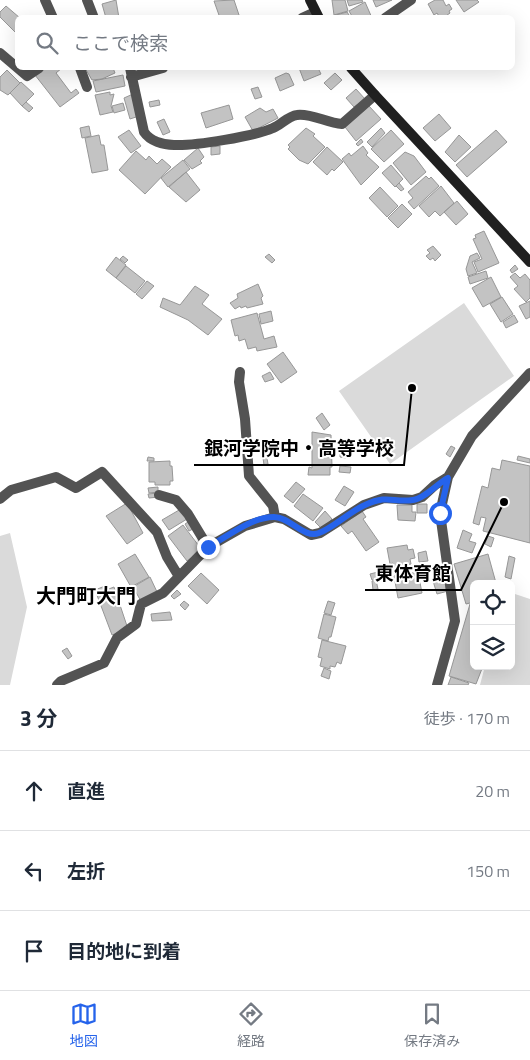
<!DOCTYPE html>
<html lang="ja">
<meta charset="utf-8">
<style>
body{margin:0;font-family:"Titillium Web","Noto Sans JP",sans-serif;background:#f2f2f3;color:#1f2937}
.controls{position:absolute;right:15px;bottom:15px;display:grid;overflow:hidden;border-radius:8px;box-shadow:0 5px 20px #0002}
.controls button{width:45px;height:45px;display:grid;place-items:center;padding:0;border:0;border-bottom:1px solid #e0e1e3;background:#fff;color:#1f2937;font:25px sans-serif}
.stop{position:absolute;width:15px;height:15px;margin:-11px;border:4px solid #2563eb;border-radius:50%;background:#fff}
.stop.end{background:#2563eb;border-color:#fff;box-shadow:0 1px 5px #0008}
.list{margin:0;padding:0;list-style:none}
h2{display:flex;justify-content:space-between;align-items:center;height:65px;margin:0;padding:0 20px;font-size:21px}
h2 small{font-size:16px;font-weight:400;color:#747a83}
.list li{display:grid;grid-template-columns:32px 1fr auto;gap:15px;align-items:center;box-sizing:border-box;height:80px;padding:0 20px;border-top:1px solid #e0e1e3}
.list b{display:block;font-size:19px;white-space:nowrap}
.list em{font-size:16px;font-style:normal;color:#747a83}
.icon{flex:none;width:28px;height:28px;fill:none;stroke:currentColor;stroke-width:2;stroke-linecap:round;stroke-linejoin:round}
.map{position:relative;flex:none;width:530px;height:685px;overflow:hidden}
.search{position:absolute;background:#fff;box-shadow:0 5px 20px #0002;left:15px;right:15px;top:15px;height:55px;display:flex;align-items:center;gap:12px;box-sizing:border-box;padding:0 18px;border-radius:8px;color:#747a83;font-size:19px}
.sheet{height:305px;background:#fff}
nav{display:flex;justify-content:space-around;align-items:center;box-sizing:border-box;height:70px;border-top:1px solid #e0e1e3;background:#fff;font-size:14px;color:#747a83}
nav a{display:grid;justify-items:center;gap:2px}
nav .on{color:#2563eb}
.map>svg:first-child{display:block}
</style>
<div class="map">
<svg width="530" height="685" viewBox="0 0 530 685">
<rect width="100%" height="100%" fill="#fff"/>
<path fill="#dadada" d="M464,303l50,73 -124,88 -51,-73z
M10,533l17,74 -17,78h-10v-149z
M512,593l18,6v86h-50l5,-19h26z"/>
<path fill="#c3c3c3" stroke="#979797" d="M116,0l3,18h-13l-4,-14z
M234,0l6,18h-20l-6,-17z
M332,0h13l3,11 -14,4z
M347,0h15l1,2 -14,4z
M373,0h19l-16,7z
M435,0h8l3,6 3,-2 3,5 -3,2 1,2 -7,5h-3l-3,-5 -3,2 -6,-11z
M456,0h21l2,2 -15,10z
M365,2l7,16h-19l-4,-7z
M6,6l14,12h-2v11l-3,3 -15,-15v-5z
M347,12l4,6h-15v-3z
M45,68h17l-6,5 15,20 5,-4 3,4 -19,14 -25,-32z
M85,68h28l2,5 -13,6 -10,1z
M299,68h19l3,6 -17,7z
M7,70l13,13 -12,12 -8,-5v-13z
M286,73l3,1 5,11 -14,6 -5,-13z
M335,73l7,7 -11,10 -7,-7z
M123,75l2,11 -29,6 -3,-11z
M21,82l13,12 -12,12 -12,-13z
M258,87l4,10 -7,2 -4,-10z
M356,89l9,10 -11,8 -8,-9z
M110,92v3l4,-1 -3,12 2,6 -13,3 -5,-20z
M133,94l6,22 -9,3 -6,-21z
M159,100l1,5 -10,2 -1,-5z
M26,102l7,6 -4,4 -7,-6z
M123,103l2,7 -11,3 -2,-7z
M229,105l4,14 -27,9 -5,-15z
M369,106l12,13 -25,22 -11,-14z
M260,108l6,4 7,-3 5,9 -25,13 -8,-14z
M439,114l12,14 -16,13 -12,-13z
M164,119l6,13 -7,3 -6,-13z
M89,126l2,10 -9,2 -2,-10z
M306,128l9,6 -2,2 12,11 -17,17 -9,-4 -11,-11 2,-2 -2,-2z
M381,128l4,5 -13,14 -5,-5z
M129,130l12,16 -10,7 -13,-16z
M391,130l13,14 -20,18 -13,-13z
M496,130l11,12 -40,35 -11,-12z
M99,135l2,10h3l4,25 -16,3 -7,-35z
M459,135l12,12 -16,15 -10,-10z
M361,139l2,3 -5,4 -2,-2z
M220,146v8l-9,1v-8z
M363,146l5,7 -2,2 13,12 -18,18 -19,-26 7,-6 2,3z
M327,147l16,15 -9,9 -2,-2 -5,6 -14,-13z
M198,148l6,9 -4,4 2,2 -10,6 -8,-9z
M136,151l10,9 3,-4 8,8 5,-5 9,8 -26,27 -26,-24z
M405,152l9,4 12,16 -15,13 -18,-22z
M183,160l7,9 -22,18 -7,-9z
M391,165l12,14 -8,8 -13,-14z
M186,172l14,18 -14,12 -17,-15z
M426,176l3,3 2,-2 8,9 -25,23 -6,-7 5,-4 -5,-6z
M399,183l5,6 -3,2 -5,-5z
M441,186l13,17 -14,13 -5,-5 -6,6 -10,-11z
M380,187l18,19 -11,11 -18,-19z
M457,201l11,13 -12,11 -12,-13z
M402,204l10,10 -14,14 -10,-10z
M484,231l15,32 -21,9 -4,-10 8,-3 -9,-20 3,-1 -1,-3z
M433,246l8,9 -6,6 -2,-3 -3,2 -4,-4 4,-3 -3,-3z
M477,253l3,5 -8,4 5,11 -9,3 -2,-7 4,-13z
M269,254l6,6 -3,3 -7,-6z
M123,256l5,4 -3,3 -5,-4z
M116,257l10,8 -10,13 -10,-8z
M515,265l3,4 -6,4 -2,-3z
M126,266l19,15 -10,12 -19,-15z
M486,271l2,7 -18,6 -2,-7z
M515,273l5,5 5,-4 5,6v18l-4,4 -12,-13 4,-3 -8,-9z
M491,277l10,20 -18,10 -11,-19z
M147,281l7,5 -12,13 -6,-5z
M258,284l5,12 -2,2 2,6 -16,4 -1,-2 -5,2 -1,-2 -5,3 -5,-6 8,-5 -1,-4z
M195,286l14,9 -7,9 20,15 -14,16 -20,-15 -28,-13 3,-9 17,7z
M502,297l11,17 -12,8 -11,-18z
M530,301v16l-4,2 -7,-13z
M271,311l2,10 -12,3 -2,-10z
M257,313l7,26 10,-3 3,11 -20,4 -1,-4 -8,2 -3,-10 -6,2 -1,-6 -3,1 -4,-16z
M514,315l4,7 -12,6 -3,-6z
M283,352l14,20 -16,11 -14,-19z
M270,372l4,7 -9,3 -3,-6z
M322,413l8,12 -6,5 -8,-12z
M312,432l19,3 1,32h-2v8h-22l1,-8 3,1z
M451,446l4,2 -5,9 -4,-3z
M340,451h6v7l-6,-1z
M518,456l12,3v4l-13,-3z
M148,457l6,1v3h-7z
M263,458h4l1,6 -4,1z
M502,460l28,6v77l-47,-12 3,-13 -5,-1 -2,8 -6,-2 9,-37 6,2 4,-20 8,2z
M170,461v5h2l1,15h-3v4h-15v-3h-6v-20z
M340,466l11,1 -1,6 -11,-1z
M296,482l9,7 -12,14 -9,-7z
M344,486l10,6 -9,14 -10,-6z
M158,487v5l-9,1 -1,-5z
M158,493l1,4 -10,1 -1,-4z
M303,494l20,14 -10,13 -19,-15z
M127,503l16,30 -16,11 -21,-28z
M417,504h10v9h-10z
M397,505h15v7h4l-1,9 -17,-1z
M186,506l6,10 -23,14 -7,-10z
M325,511l7,8 -10,10 -7,-7z
M362,511l4,6 -3,2 16,23 -13,9 -14,-20 -4,3 -7,-8z
M188,522l5,7 -4,2 -4,-7z
M183,525l19,25 -15,11 -19,-25z
M463,530l9,4 -3,7 7,2 -4,10 -15,-5z
M488,536l6,2 -3,9 -6,-3z
M407,545l1,5 5,-1 2,9 -5,1 1,5 -17,3 -1,-4 -3,1 -3,-16z
M426,551l2,10 -9,1 -1,-9z
M135,554l14,23 -18,10 -13,-23z
M488,554l8,29 -22,1v18l-8,2 -12,-40z
M509,556l6,2 -4,21 -6,-2z
M382,571l2,6 -12,3 -2,-6z
M418,572l4,21 -24,5 -4,-22z
M201,573l18,17 -12,14 -19,-18z
M442,573l6,18 -11,3 -4,-13 5,-2 -1,-5z
M150,577l8,17 -16,9 -9,-16z
M376,580l2,9 -5,1 -1,-9z
M105,586l1,4 8,-3 14,42 -16,6 -17,-45z
M177,590l4,4 -7,5 -3,-3z
M184,601l5,4 -4,5 -5,-5z
M328,601l7,2 -4,12 -7,-2z
M470,604l4,1v61h9l-7,18 -27,-8z
M170,612l2,8 -20,1 -1,-7z
M324,614l12,3 -5,20h-2l-1,4 -10,-3z
M322,640l24,6 -5,18 -4,-2 -2,5 -5,-1v3l-10,-3 2,-8 -4,-1z
M67,648l5,8 -4,3 -6,-8z
M324,668l7,3 -2,8 -8,-3z
M451,677l18,6 -1,2h-20z"/>
<g fill="none" stroke-linecap="round" stroke-linejoin="round">
<path stroke="#535353" stroke-width="10" d="M45,0l8,18
M87,0l7,18
M302,18l13,-6
M385,18l26,-18
M0,53l27,23 12,-8
M80,68l7,19
M130,68l14,64c6,9 19,13 30,13 21,1 81,-9 99,-17 8,-3 15,-12 24,-13 14,-2 30,8 45,9l33,-29
M131,77l32,-9
M240,372l-1,10 6,37 4,57 24,30 2,11
M159,495l17,5 12,14 20,33
M0,499l11,-9 45,-13 20,11 26,-16 55,60 10,25 11,18
M57,685l4,-4 43,-18 13,-25 19,-14 5,-20 22,-11 45,-46 37,-21 30,-9 9,2 27,16 9,-2 44,-28 20,-7 29,2 9,-3 13,-12 13,-8
M437,685l18,-64 -15,-108 8,-36 24,-41 58,-63"/>
<path stroke="#202020" stroke-width="10" d="M310,0l9,18
M351,68l24,27 155,167"/>
</g>
<g fill="none" stroke-linecap="round" stroke-linejoin="round">
<path stroke="#2563eb" stroke-width="6" d="M208,547c19,-10 43,-30 66,-30 16,0 30,22 45,16 14,-5 30,-21 46,-28 24,-11 27,-2 48,-5 11,-1 25,-17 35,-22l-8,35"/>
</g>
<g text-anchor="middle" stroke-width="4" stroke-linejoin="round" paint-order="stroke">
<g font-size="20" font-weight="bold" fill="#000" stroke="#fff">
<text x="86" y="603">大門町大門</text>
</g>
</g>
<path fill="none" stroke="#000" stroke-width="2" d="M412 388L404 465H194M504 502L461 590H365"/>
<g fill="#000" stroke="#fff" stroke-width="2">
<circle cx="412" cy="388" r="5"/>
<circle cx="504" cy="502" r="5"/>
</g>
<g font-size="19" text-anchor="middle" font-weight="bold" fill="#000" stroke="#fff" stroke-width="4" stroke-linejoin="round" paint-order="stroke">
<text x="299" y="455">銀河学院中・高等学校</text>
<text x="413" y="580">東体育館</text>
</g>
</svg>
<div class="controls">
<button><svg class="icon" aria-label="locate" viewBox="0 0 24 24"><circle cx="12" cy="12" r="6"/><path d="M12 2v4M12 18v4M2 12h4M18 12h4"/></svg></button>
<button><svg class="icon" aria-label="layers" viewBox="0 0 24 24"><path d="M12 4l9 5-9 5-9-5zM3 14l9 5 9-5"/></svg></button>
</div>
<div class="stop" style="left:440px;top:513px"></div>
<div class="stop end" style="left:208px;top:547px"></div>
<div class="search"><svg class="icon" aria-label="search" viewBox="0 0 24 24"><circle cx="10" cy="10" r="6"/><path d="M15 15l6 6"/></svg>ここで検索</div>
</div>
<section class="sheet">
<h2>3 分<small>徒歩 · 170 m</small></h2>
<ul class="list">
<li><svg class="icon" aria-label="ahead" viewBox="0 0 24 24"><path d="M12 20V5M6 11l6-6 6 6"/></svg><div><b>直進</b></div><em>20 m</em></li>
<li><svg class="icon" aria-label="left" viewBox="0 0 24 24"><path d="M17 20v-9H6M10 6l-5 5 5 5"/></svg><div><b>左折</b></div><em>150 m</em></li>
<li><svg class="icon" aria-label="arrive" viewBox="0 0 24 24"><path d="M6 21V4h12l-3 4 3 4H6"/></svg><div><b>目的地に到着</b></div></li>
</ul>
</section>
<nav>
<a class="on"><svg class="icon" aria-label="map" viewBox="0 0 24 24"><path d="M3 6l6-2 6 2 6-2v14l-6 2-6-2-6 2zM9 4v14M15 6v14"/></svg>地図</a>
<a><svg class="icon" aria-label="directions" viewBox="0 0 24 24"><path d="M12 3l9 9-9 9-9-9zM9 14v-3h6M13 9l2 2-2 2"/></svg>経路</a>
<a><svg class="icon" aria-label="saved" viewBox="0 0 24 24"><path d="M7 4h10v16l-5-4-5 4z"/></svg>保存済み</a>
</nav>
